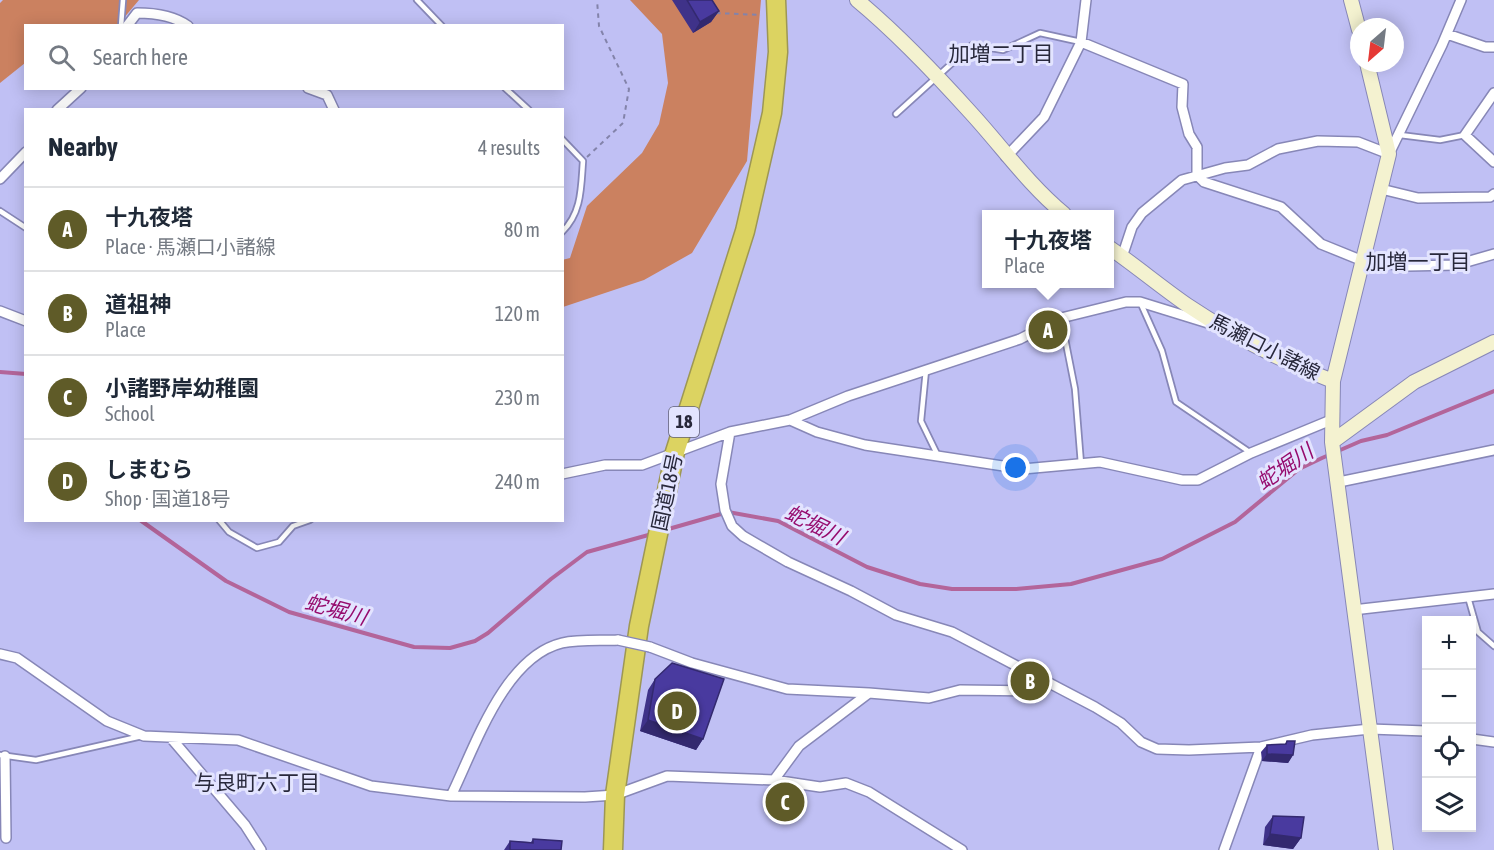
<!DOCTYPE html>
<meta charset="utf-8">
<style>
body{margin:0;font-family:"Asap Condensed","Noto Sans JP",sans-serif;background:#f2f2f3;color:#1f2937}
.controls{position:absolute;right:18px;bottom:18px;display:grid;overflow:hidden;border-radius:0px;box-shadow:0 3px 15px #0003}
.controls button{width:54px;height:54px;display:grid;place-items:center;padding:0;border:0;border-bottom:2px solid #e0e1e3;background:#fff;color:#1f2937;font:30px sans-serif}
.compass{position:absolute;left:1350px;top:18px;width:54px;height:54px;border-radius:50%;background:#fff;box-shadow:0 3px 15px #0003;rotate:208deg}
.you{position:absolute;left:1016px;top:468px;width:21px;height:21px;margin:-15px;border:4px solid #fff;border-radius:50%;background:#1a73e8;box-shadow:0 0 0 9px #1a73e833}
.badge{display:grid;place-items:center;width:39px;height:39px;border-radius:50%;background:#5f5b28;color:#fff;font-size:20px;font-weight:700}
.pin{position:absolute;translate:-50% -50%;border:3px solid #fff;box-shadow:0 2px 6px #0006}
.popup{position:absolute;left:982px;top:210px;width:132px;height:78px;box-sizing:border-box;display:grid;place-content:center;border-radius:0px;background:#fff;filter:drop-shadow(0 2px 4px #0005);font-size:20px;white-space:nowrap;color:#747a83}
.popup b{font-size:22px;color:#1f2937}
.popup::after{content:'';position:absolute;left:50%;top:100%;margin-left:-12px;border:12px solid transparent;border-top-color:#fff}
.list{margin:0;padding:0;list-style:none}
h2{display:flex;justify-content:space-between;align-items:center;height:78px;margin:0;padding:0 24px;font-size:26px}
h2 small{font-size:20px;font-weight:400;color:#747a83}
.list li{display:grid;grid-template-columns:39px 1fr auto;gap:18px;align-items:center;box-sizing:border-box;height:84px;padding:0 24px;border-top:2px solid #e0e1e3}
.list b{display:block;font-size:22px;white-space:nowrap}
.list p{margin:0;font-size:20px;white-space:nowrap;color:#747a83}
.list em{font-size:20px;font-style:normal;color:#747a83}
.icon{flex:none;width:33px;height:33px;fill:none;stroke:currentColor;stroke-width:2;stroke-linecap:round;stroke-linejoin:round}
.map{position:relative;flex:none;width:1494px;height:850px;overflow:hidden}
.search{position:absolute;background:#fff;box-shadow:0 3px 15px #0003;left:24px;top:24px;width:540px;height:66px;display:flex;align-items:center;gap:15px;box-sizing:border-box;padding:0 21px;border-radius:0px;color:#747a83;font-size:22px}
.panel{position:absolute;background:#fff;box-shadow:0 3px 15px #0003;left:24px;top:108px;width:540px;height:414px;border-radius:0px}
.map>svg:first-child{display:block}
</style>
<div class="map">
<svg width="1494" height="850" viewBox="0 0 1494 850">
<rect width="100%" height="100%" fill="#c0c0f4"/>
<path fill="#cb8160" d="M3,0h136l-21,25 -92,1 -1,37 -25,20v-80z
M630,0h131l-14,161 -55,92 -48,27 -81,27 -1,-47 8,-2 17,-52 55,-53 17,-29 9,-41 -6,-49z"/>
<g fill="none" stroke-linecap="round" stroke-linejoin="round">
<path stroke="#b3659a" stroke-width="4" d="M0,372l26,2
M140,520l86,61 63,31 125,35 36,1 25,-7 13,-8 63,-54 36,-27 65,-18
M665,530l63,-18 50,9 89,46 53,17 32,5h64l55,-5 91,-25 73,-37 64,-53 23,-11 39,-17 26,-6 107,-44"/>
<defs>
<path id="lane" d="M417,0l25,26
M121,26l2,-26
M505,88l24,22
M896,114l76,-69 31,5 37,-17 41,9
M1400,135l40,5 25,-5
M562,139l21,22c-2,26 -1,52 -21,71
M0,211l26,17
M1141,304l21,47 14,51 75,51
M1061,318l14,71 6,75
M926,370l-5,51 17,35
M219,520l10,12 28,16 22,-6 14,-16 17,-6
M1468,597l10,35 16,14
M0,755l36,5 106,-24"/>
<path id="street" d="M127,26l10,-13c18,0 36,2 51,13
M1447,34l38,13h9
M1081,42l102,42 -1,23 7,27 8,13v28l7,7 77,25 40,37 42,17 44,5 49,-1 38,-11
M308,88l19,7 7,15
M1494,93l-29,42 29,27
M57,110l24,-22
M1006,157l38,-40 37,-75 5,-42
M0,179l26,-27
M1381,189l37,9 72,-1 4,-3
M1122,257l10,-30 10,-14 40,-33 43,-12 23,-3 30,-16 40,-8 40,1 31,12 53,-109 19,-45
M0,311l26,10
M790,420l27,12 48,13 158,24 77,-7 82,18h16l53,-27 80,-33
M730,432l-9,52 4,26 7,16 11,10 45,26 63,29 45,24 56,17 143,75 26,16 20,19 16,7 32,1 72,-3 51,-12 58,-6 56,2
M562,474l43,-9h37l88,-33 60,-12 58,-24 172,-57 41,-21 65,-16h14l68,21
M1339,482l155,-32
M1353,610l141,-16
M650,647l42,16 95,26 82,4
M0,654l17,4 90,63 37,15 94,4 133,46 80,10 134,1 30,-2 52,-19 107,4 46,7 26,-4 23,9 93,58
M171,738l74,87 16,25
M1472,739l22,3
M5,756l1,82
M774,780l25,-34 70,-53 60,5 31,-8 73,1 10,-10
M451,796c24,-49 53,-139 111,-153 18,-4 39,-2 56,-3
M1224,850l37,-103"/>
<path id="secondary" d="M857,0c41,34 78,73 114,113 32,35 57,71 93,101
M1351,0l8,30
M1367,63l22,91 -56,227 -1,61 54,408
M1110,248c26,18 51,39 77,57 45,30 96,57 146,76
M1332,442l82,-60 80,-40"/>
<path id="highway" d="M613,850l2,-55 24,-169 36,-174 70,-221 27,-118 6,-61 -2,-52"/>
</defs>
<use href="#lane" stroke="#8787b7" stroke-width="8"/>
<use href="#street" stroke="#8787b7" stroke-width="12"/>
<use href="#secondary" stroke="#8787b7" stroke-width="16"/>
<use href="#highway" stroke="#9d9754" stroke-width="21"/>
<path stroke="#8383aa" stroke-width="2" stroke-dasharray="4.5 4.5" stroke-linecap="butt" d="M716,13l45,2
M587,157l36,-34 6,-34 -30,-63 -2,-26"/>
<use href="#lane" stroke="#fff" stroke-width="4.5"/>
<use href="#street" stroke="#fff" stroke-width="9"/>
<use href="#secondary" stroke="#f4f2d0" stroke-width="14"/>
<use href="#highway" stroke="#dcd361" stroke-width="18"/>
<defs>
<path id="street-bridge" d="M618,640l32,7"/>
</defs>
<use href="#street-bridge" stroke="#8787b7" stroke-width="12" stroke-linecap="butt"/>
<use href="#street-bridge" stroke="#fff" stroke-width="9"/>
</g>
<path fill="#3f3289" d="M672,0h40l7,11 -8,11 -18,11z
M655,679l48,60 -7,11 -56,-19 8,-41z
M1287,741l6,14 -5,8 -26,-2 -1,-9 6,-7 18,-1z
M1273,816l28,22 -8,11 -30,-4 2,-18z
M533,839l28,11h-57l6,-9 21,1z"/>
<path fill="#33296f" d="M719,11l-8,11 -18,11 7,-11z
M648,720l55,19 -7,11 -56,-19z
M1267,754l26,1 -5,8 -26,-2z
M1270,834l31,4 -8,11 -30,-4z"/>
<path fill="#493a9f" stroke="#33296f" stroke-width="1.5" d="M687,0h25l7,11 -19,11z
M672,663l52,16 -21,60 -55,-19 7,-41z
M1287,741h8l-2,14 -26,-1v-9l19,-1z
M1273,816l31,1 -3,21 -31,-4z
M533,839l29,2 -1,9h-51v-9l23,2z"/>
<g text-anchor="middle" stroke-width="6" stroke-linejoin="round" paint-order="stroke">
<rect fill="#e3e4ff" stroke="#606076" stroke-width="1.5" x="669" y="407" width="30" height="30" rx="4.5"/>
<g font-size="18" font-weight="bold" fill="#28283b">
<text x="684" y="428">18</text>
</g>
<g font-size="20" fill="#28283b" stroke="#e3e4ff">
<text transform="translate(1265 347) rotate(27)" y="7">馬瀬口小諸線</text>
<text transform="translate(667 492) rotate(-78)" y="7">国道18号</text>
</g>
<g font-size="21" fill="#28283b" stroke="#e3e4ff">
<text x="1001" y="61">加増二丁目</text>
<text x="1418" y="269">加増一丁目</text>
<text x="257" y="790">与良町六丁目</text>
</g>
<g font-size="21" font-style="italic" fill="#960b6e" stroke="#e3e4ff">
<text transform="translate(1285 467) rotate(-34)" y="7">蛇堀川</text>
<text transform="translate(815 525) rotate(26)" y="7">蛇堀川</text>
<text transform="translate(336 610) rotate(15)" y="7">蛇堀川</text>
</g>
</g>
</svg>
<div class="controls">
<button>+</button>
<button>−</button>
<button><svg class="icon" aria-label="locate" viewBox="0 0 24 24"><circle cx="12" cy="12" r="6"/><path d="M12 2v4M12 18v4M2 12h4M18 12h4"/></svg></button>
<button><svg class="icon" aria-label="layers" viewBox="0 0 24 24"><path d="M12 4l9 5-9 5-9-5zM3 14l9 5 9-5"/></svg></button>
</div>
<svg class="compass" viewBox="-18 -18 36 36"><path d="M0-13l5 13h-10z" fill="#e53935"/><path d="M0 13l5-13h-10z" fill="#747a83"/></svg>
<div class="you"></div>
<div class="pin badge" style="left:1048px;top:330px">A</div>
<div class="popup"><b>十九夜塔</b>Place</div>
<div class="pin badge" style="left:1030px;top:681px">B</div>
<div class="pin badge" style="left:785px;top:802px">C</div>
<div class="pin badge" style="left:677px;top:711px">D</div>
<div class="search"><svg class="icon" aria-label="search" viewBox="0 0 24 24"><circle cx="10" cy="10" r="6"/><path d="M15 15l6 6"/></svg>Search here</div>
<section class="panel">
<h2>Nearby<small>4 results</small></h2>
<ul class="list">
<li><span class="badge">A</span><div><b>十九夜塔</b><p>Place · 馬瀬口小諸線</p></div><em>80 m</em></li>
<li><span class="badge">B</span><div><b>道祖神</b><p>Place</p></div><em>120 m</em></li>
<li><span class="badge">C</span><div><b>小諸野岸幼稚園</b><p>School</p></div><em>230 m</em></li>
<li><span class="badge">D</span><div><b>しまむら</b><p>Shop · 国道18号</p></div><em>240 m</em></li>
</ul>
</section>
</div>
